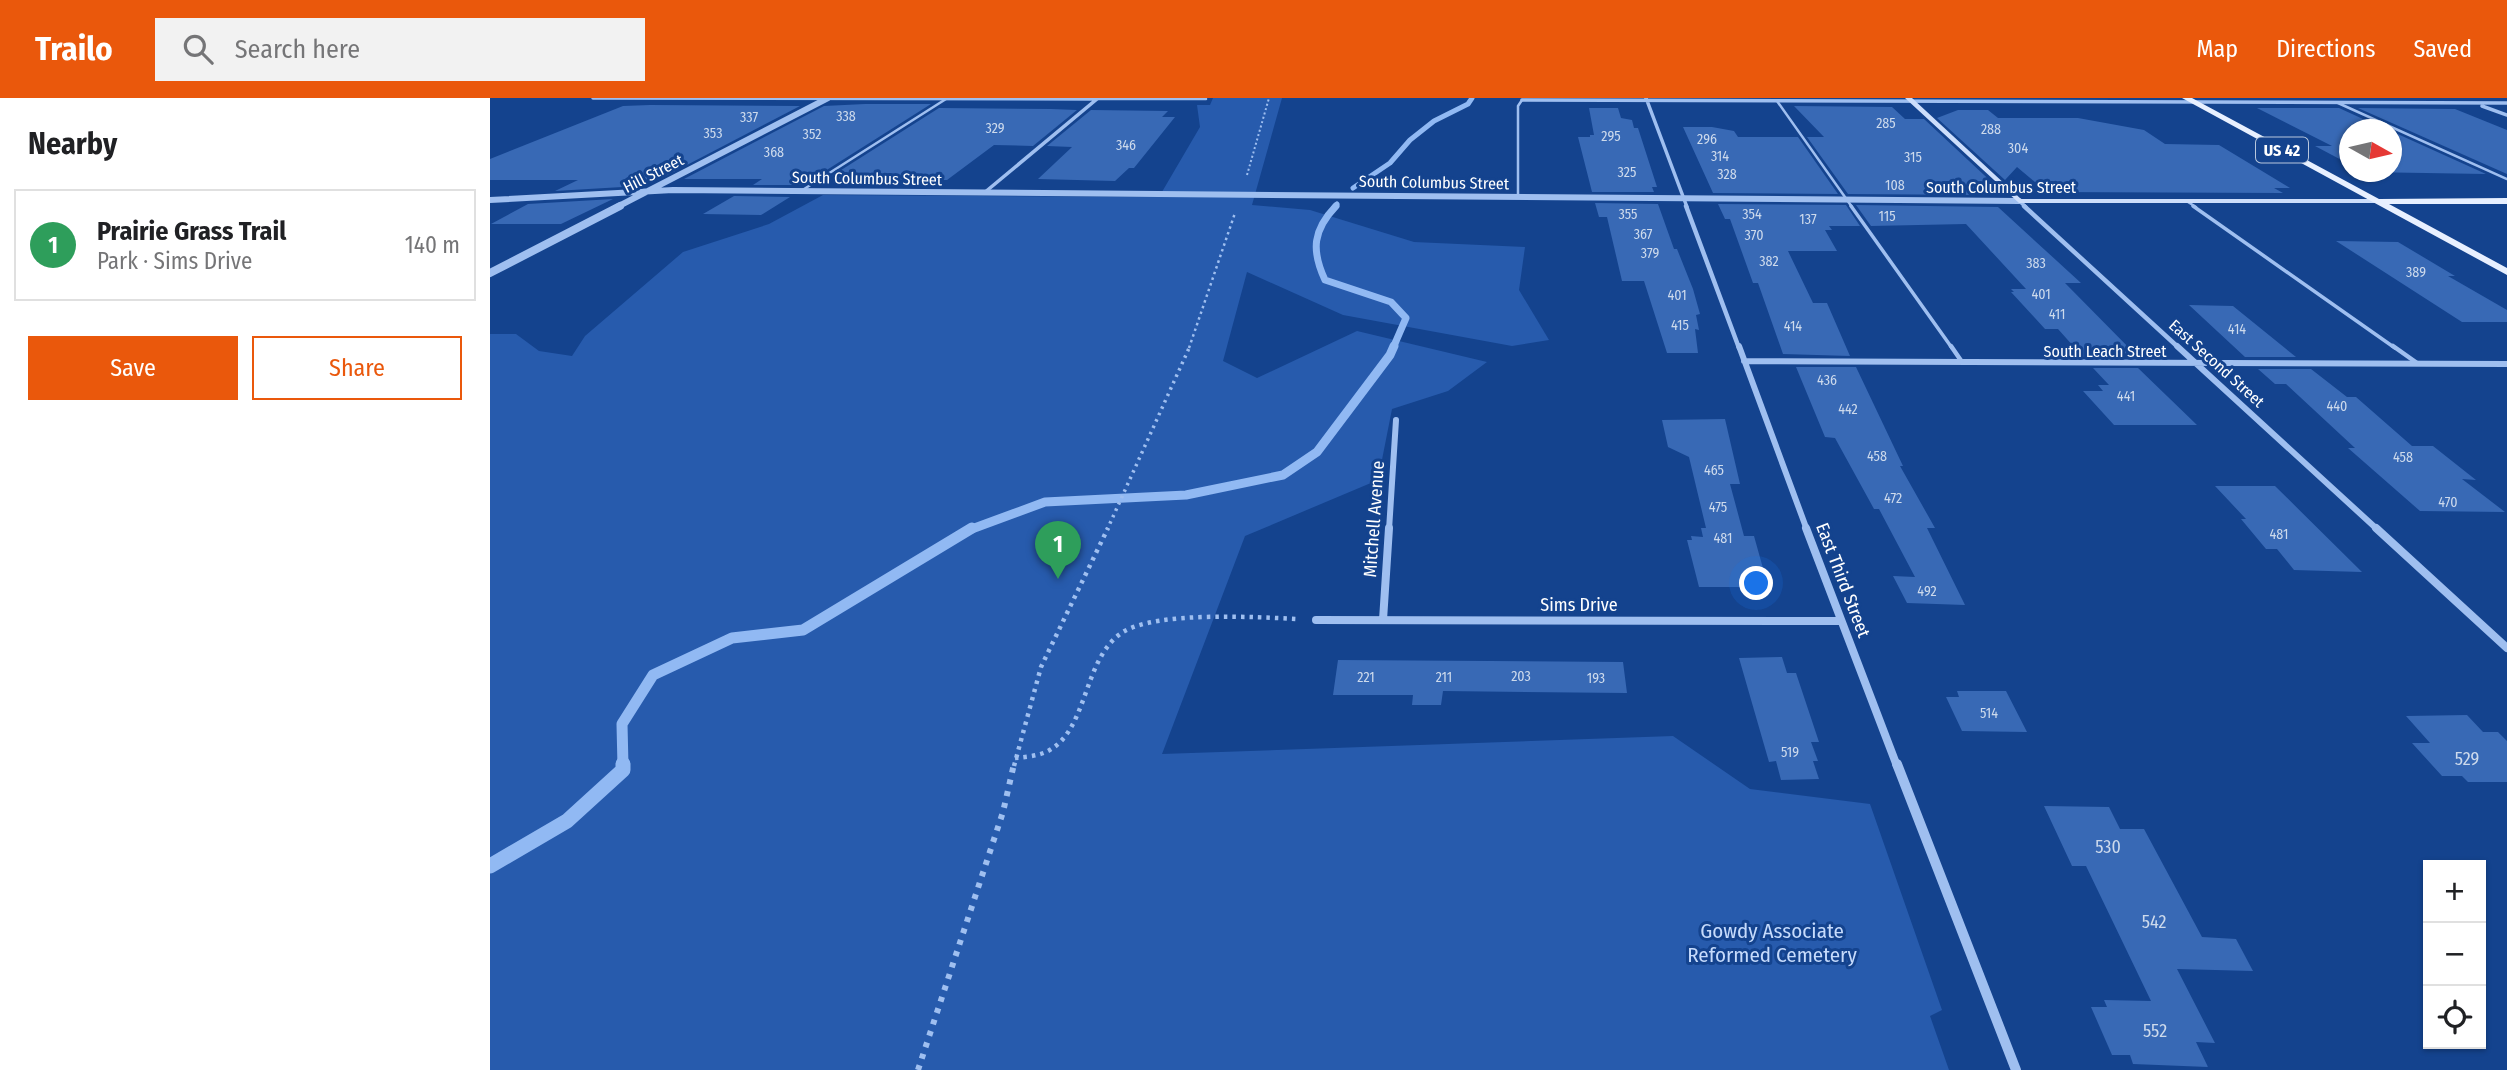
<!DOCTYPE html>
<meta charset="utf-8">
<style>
body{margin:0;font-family:"Fira Sans Condensed",sans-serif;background:#f2f2f2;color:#202124}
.controls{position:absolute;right:21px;bottom:21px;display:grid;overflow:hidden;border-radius:0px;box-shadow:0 2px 5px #0004}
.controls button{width:63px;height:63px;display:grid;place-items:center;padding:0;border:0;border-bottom:2px solid #e0e0e0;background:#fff;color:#202124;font:35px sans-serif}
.compass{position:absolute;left:1849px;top:21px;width:63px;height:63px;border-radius:50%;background:#fff;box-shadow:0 2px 5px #0004;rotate:98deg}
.you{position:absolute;left:1267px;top:486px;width:24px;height:24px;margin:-18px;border:5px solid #fff;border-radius:50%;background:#1a73e8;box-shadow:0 0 0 10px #1a73e833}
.badge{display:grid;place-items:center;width:46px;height:46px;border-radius:50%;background:#ea580c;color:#fff;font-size:23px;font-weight:700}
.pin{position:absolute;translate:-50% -58px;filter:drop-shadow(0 2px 4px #0008)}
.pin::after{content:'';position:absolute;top:37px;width:24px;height:21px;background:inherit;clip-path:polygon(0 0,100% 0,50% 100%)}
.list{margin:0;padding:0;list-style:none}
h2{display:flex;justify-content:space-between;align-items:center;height:91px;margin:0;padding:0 28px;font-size:30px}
h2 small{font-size:23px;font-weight:400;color:#757577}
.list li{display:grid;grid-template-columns:46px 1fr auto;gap:21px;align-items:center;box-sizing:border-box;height:112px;margin:0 14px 14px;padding:0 14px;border:2px solid #e0e0e0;border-radius:0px}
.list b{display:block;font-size:26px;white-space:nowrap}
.list p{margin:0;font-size:23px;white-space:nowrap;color:#757577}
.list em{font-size:23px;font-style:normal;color:#757577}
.actions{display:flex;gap:14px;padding:21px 28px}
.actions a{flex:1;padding:16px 0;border:2px solid #ea580c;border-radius:0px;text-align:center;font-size:24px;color:#ea580c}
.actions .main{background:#ea580c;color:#fff}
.icon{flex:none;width:38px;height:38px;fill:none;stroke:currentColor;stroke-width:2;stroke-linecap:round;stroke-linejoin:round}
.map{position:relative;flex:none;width:2017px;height:972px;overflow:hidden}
header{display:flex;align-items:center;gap:42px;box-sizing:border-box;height:98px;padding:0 35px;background:#ea580c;color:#fff}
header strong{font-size:33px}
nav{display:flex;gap:38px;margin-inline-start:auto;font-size:24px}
.search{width:490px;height:63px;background:#f2f2f2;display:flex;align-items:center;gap:18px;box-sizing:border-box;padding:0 24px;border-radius:0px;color:#757577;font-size:26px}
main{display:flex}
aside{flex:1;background:#fff}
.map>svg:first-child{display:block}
</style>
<header>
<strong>Trailo</strong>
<div class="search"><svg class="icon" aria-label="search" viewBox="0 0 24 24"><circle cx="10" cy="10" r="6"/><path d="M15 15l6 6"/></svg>Search here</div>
<nav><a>Map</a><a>Directions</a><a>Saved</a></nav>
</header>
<main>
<aside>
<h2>Nearby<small></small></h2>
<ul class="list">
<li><span class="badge" style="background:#2e9e5b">1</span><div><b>Prairie Grass Trail</b><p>Park · Sims Drive</p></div><em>140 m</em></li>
</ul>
<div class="actions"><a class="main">Save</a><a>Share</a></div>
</aside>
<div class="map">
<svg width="2017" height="972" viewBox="0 0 2017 972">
<rect width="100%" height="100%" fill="#14438e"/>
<path fill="#275bad" d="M723,0h69l-30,107 58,5 104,32 111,5 -6,43 30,50 -37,6 -169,-31 -96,-43 -24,89 34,17 100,-47 130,31 -39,29 -56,18 -14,71 -133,56 -83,218 511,-18 77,53 120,15 72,206 -12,6 19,54h-1459v-736h26l23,17 33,5 13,-20 98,-84 86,-28 54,-29 336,2 41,-70 -3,-22h13z"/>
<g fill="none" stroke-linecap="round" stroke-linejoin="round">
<path stroke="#91b9f3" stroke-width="5" d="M863,90l37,-25 20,-23 24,-19 34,-17 4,-6
M844,109l3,-3"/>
<path stroke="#91b9f3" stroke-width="7" d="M846,108c-23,24 -25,44 -11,74l66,22 15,16 -13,30"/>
<path stroke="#91b9f3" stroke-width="9" d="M479,432l76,-28 141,-7 97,-20 34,-23 73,-97 4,-9"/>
<path stroke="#91b9f3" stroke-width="11" d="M133,668l-1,-42 31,-49 79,-37 71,-8 169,-102"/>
<path stroke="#91b9f3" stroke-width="15" d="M0,768l77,-45 56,-51v-6"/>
</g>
<path fill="#3869b5" d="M375,6h66l-128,81h-50l9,-6h-78l140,-73z
M133,8l27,-1 150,1 -140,73 -21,7 -84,5 23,-11h-88v-21z
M1304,8l98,1 13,12h19l74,69 -4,5h-10l2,2 -138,-1 -41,-57h17z
M449,10l112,1 26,1 -44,36 -39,-1 -47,35 -120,-1z
M1099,10h29l3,10 11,2 2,8h4l19,59h-5l2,5h-62l-14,-55h12v-2h4z
M1767,10h82l48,22h-38v34l-34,-18h17z
M1868,10l97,1 52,21v44z
M601,12l77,1 -6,6h13l-41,51h-5l-14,13 -77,-2 34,-32 -25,-1z
M1468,12h30l10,8h80l66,12 21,14 54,1 71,43h-16l9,5 -236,-1 -30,-25 -12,13 -68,-62z
M1193,29h29l22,4 4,6h60l40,57 -125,-1z
M1901,33l95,43 -122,-2h27z
M244,98l56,1 -29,18 -58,-1z
M123,101l-52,25h-70l37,-20z
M1105,105l63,1 16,45h3l16,40 7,25 -4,1 3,15 -4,-1 3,24h-31l-23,-72h-22l-15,-64h-8z
M1228,106l128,1 14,21h-31l3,4h-7l12,21h-49l25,52h14l23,53 -67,-2 -25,-71h-5l-23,-64h-5z
M1366,107l142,2 83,76h-16l72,73 -54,1 -25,-28h-13l-34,-37h3l-3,-3h15l-60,-65 -95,2z
M1846,143l62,1 57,34h-7l59,34v12h-45z
M1699,207l44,1 63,51h-51z
M1306,269h60l47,99h-3l35,62h-8l38,77 -58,-2 -14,-27 22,1 -36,-68h-5l-39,-71 -10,-1z
M1603,270h45l59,57h-83l-31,-34h20l-5,-6h11z
M1768,271h53l36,28h9l56,49h21l43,34 -14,-1 43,33 -85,-1 -72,-63h7l-69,-64h-11z
M1235,321l15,65h-10l14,52h10l12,43h-6l2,8h-63l-12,-47h5l-1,-4 12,1 -2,-9h5l-17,-71 -21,-10 -6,-27z
M1725,388h60l87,86 -68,-2 -17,-21h-11l-25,-30h5z
M1292,559l5,16h9l23,69h-8l7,19h-5l6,18 -38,1 -5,-19 -7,1 -30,-104z
M848,562l285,2 4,31 -184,-2 -2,14h-29l1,-10h-80z
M1467,593h49l21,41 -65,-1 -16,-34h13z
M1977,617l16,17h15l9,9v41h-39l-6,-6h-20l-30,-33h18l-24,-27z
M1554,708l65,1 11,22h24l58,108 34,2 17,32 -76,-2 38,74 -19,-1 12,25 -75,-3 -3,-9h-18l-21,-48h16l-3,-7 47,1 -65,-135h-14z"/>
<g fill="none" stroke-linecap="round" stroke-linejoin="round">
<path stroke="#9fbff0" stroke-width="2" stroke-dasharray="2 2.5" stroke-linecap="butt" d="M757,77l22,-77"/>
<path stroke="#9fbff0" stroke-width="2.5" stroke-dasharray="2.5 3.5" stroke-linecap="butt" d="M699,250l46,-135"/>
<path stroke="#9fbff0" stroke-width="3.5" stroke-dasharray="2.5 4.5" stroke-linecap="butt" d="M617,432l83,-184"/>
<path stroke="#9fbff0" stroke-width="4.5" stroke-dasharray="3.5 5" stroke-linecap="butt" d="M525,660c10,-1 22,-2 31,-6 43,-20 36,-94 77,-120 34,-21 133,-15 174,-13
M524,668l27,-99 67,-139"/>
<path stroke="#9fbff0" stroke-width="6" stroke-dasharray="5 7" stroke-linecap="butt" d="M428,972l85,-258 11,-48"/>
<path stroke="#9fbff0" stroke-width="2.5" d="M607,1h109
M1287,3l75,106
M1848,5l169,76
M311,93l145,-92
M1028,99v-91l4,-6
M1698,104l8,5"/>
<path stroke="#9fbff0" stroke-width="3.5" d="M1361,108l101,142
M1703,108l202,142"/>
<path stroke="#9fbff0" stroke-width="4.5" d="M1461,248l11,16
M1903,248l24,17"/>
<path stroke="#9fbff0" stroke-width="3.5" d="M103,0l504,1
M1156,0l41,109
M1032,2l985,3
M1992,8l25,9
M494,95l113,-94
M1529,103l7,6"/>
<path stroke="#9fbff0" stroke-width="4.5" d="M1196,108l53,142
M1534,108l155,142"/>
<path stroke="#9fbff0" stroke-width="6" d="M1249,248l68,184
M1687,248l201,184
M1254,263l763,3
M899,432l7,-110"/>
<path stroke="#9fbff0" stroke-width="8" d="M1316,430l91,238
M1886,430l131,120
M826,522l525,1
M893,522l6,-92"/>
<path stroke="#9fbff0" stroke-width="10" d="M1407,666l119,306"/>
<path stroke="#9fbff0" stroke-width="6" d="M0,102l183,-10 1346,11
M127,109l211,-109"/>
<path stroke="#9fbff0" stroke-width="8" d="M0,175l130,-67"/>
<path fill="#cddefb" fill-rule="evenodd" d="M1415,0h7l109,101h357l4,2 -4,2h-359z"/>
<path fill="#e8f0ff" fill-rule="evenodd" d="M1692,0h10l187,101 128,-1v6h-118l118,64v7z"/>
</g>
<g text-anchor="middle" stroke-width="6" stroke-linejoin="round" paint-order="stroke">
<g font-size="14" fill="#cddaec">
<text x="356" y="23">338</text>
<text x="259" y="24">337</text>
<text x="1396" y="30">285</text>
<text x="505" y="35">329</text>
<text x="1501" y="36">288</text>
<text x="223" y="40">353</text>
<text x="322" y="41">352</text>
<text x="1121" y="43">295</text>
<text x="1217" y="46">296</text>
<text x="636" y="52">346</text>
<text x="1528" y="55">304</text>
<text x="284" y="59">368</text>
<text x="1230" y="63">314</text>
<text x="1423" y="64">315</text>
<text x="1137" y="79">325</text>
<text x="1237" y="81">328</text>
<text x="1405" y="92">108</text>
<text x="1138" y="121">355</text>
<text x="1262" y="121">354</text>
<text x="1397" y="123">115</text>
<text x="1318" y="126">137</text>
<text x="1153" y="141">367</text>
<text x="1264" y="142">370</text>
<text x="1160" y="160">379</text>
<text x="1279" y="168">382</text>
<text x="1546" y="170">383</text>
<text x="1926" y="179">389</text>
<text x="1551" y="201">401</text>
<text x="1187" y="202">401</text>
<text x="1567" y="221">411</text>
<text x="1190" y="232">415</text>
<text x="1303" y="233">414</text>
<text x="1747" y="236">414</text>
<text x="1337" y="287">436</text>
<text x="1636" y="303">441</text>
<text x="1847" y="313">440</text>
<text x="1358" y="316">442</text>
<text x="1387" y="363">458</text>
<text x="1913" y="364">458</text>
<text x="1224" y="377">465</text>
<text x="1403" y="405">472</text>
<text x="1958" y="409">470</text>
<text x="1228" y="414">475</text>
<text x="1789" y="441">481</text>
<text x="1233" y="445">481</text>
<text x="1437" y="498">492</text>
<text x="1031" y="583">203</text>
<text x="876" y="584">221</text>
<text x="954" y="584">211</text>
<text x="1106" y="585">193</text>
<text x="1499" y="620">514</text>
<text x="1300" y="659">519</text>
</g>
<rect fill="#14438e" stroke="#b8c7dd" stroke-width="2" x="1766" y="39.5" width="52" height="25" rx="5"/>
<g font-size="16" font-weight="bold" fill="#fff">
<text x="1792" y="58">US 42</text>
</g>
<g font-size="16" fill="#fff" stroke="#14438e">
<text transform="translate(163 75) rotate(-27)" y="6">Hill Street</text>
<text transform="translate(377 80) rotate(1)" y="6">South Columbus Street</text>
<text transform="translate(944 84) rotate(1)" y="6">South Columbus Street</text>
<text x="1511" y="95">South Columbus Street</text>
<text x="1615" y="259">South Leach Street</text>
<text transform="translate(1727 265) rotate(42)" y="6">East Second Street</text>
</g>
<g font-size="18" fill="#fff" stroke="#14438e">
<text transform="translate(884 421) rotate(-86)" y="6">Mitchell Avenue</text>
<text transform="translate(1353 482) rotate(69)" y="6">East Third Street</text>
<text x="1089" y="513">Sims Drive</text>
</g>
<g font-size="18" fill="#cddaec">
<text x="1977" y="667">529</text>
<text x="1618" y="755">530</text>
<text x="1664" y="830">542</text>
<text x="1665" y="939">552</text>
</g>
<g font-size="21" fill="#c6dbfc" stroke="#14438e">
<text x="1282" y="840">Gowdy Associate<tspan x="1282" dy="24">Reformed Cemetery</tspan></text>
</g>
</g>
</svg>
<div class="controls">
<button>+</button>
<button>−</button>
<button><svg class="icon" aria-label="locate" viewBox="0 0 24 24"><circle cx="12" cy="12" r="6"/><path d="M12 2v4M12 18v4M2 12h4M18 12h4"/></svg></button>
</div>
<svg class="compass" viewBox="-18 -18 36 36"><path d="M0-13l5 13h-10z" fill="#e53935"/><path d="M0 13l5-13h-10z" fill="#757577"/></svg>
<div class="you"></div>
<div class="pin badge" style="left:568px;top:481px;background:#2e9e5b">1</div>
</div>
</main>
